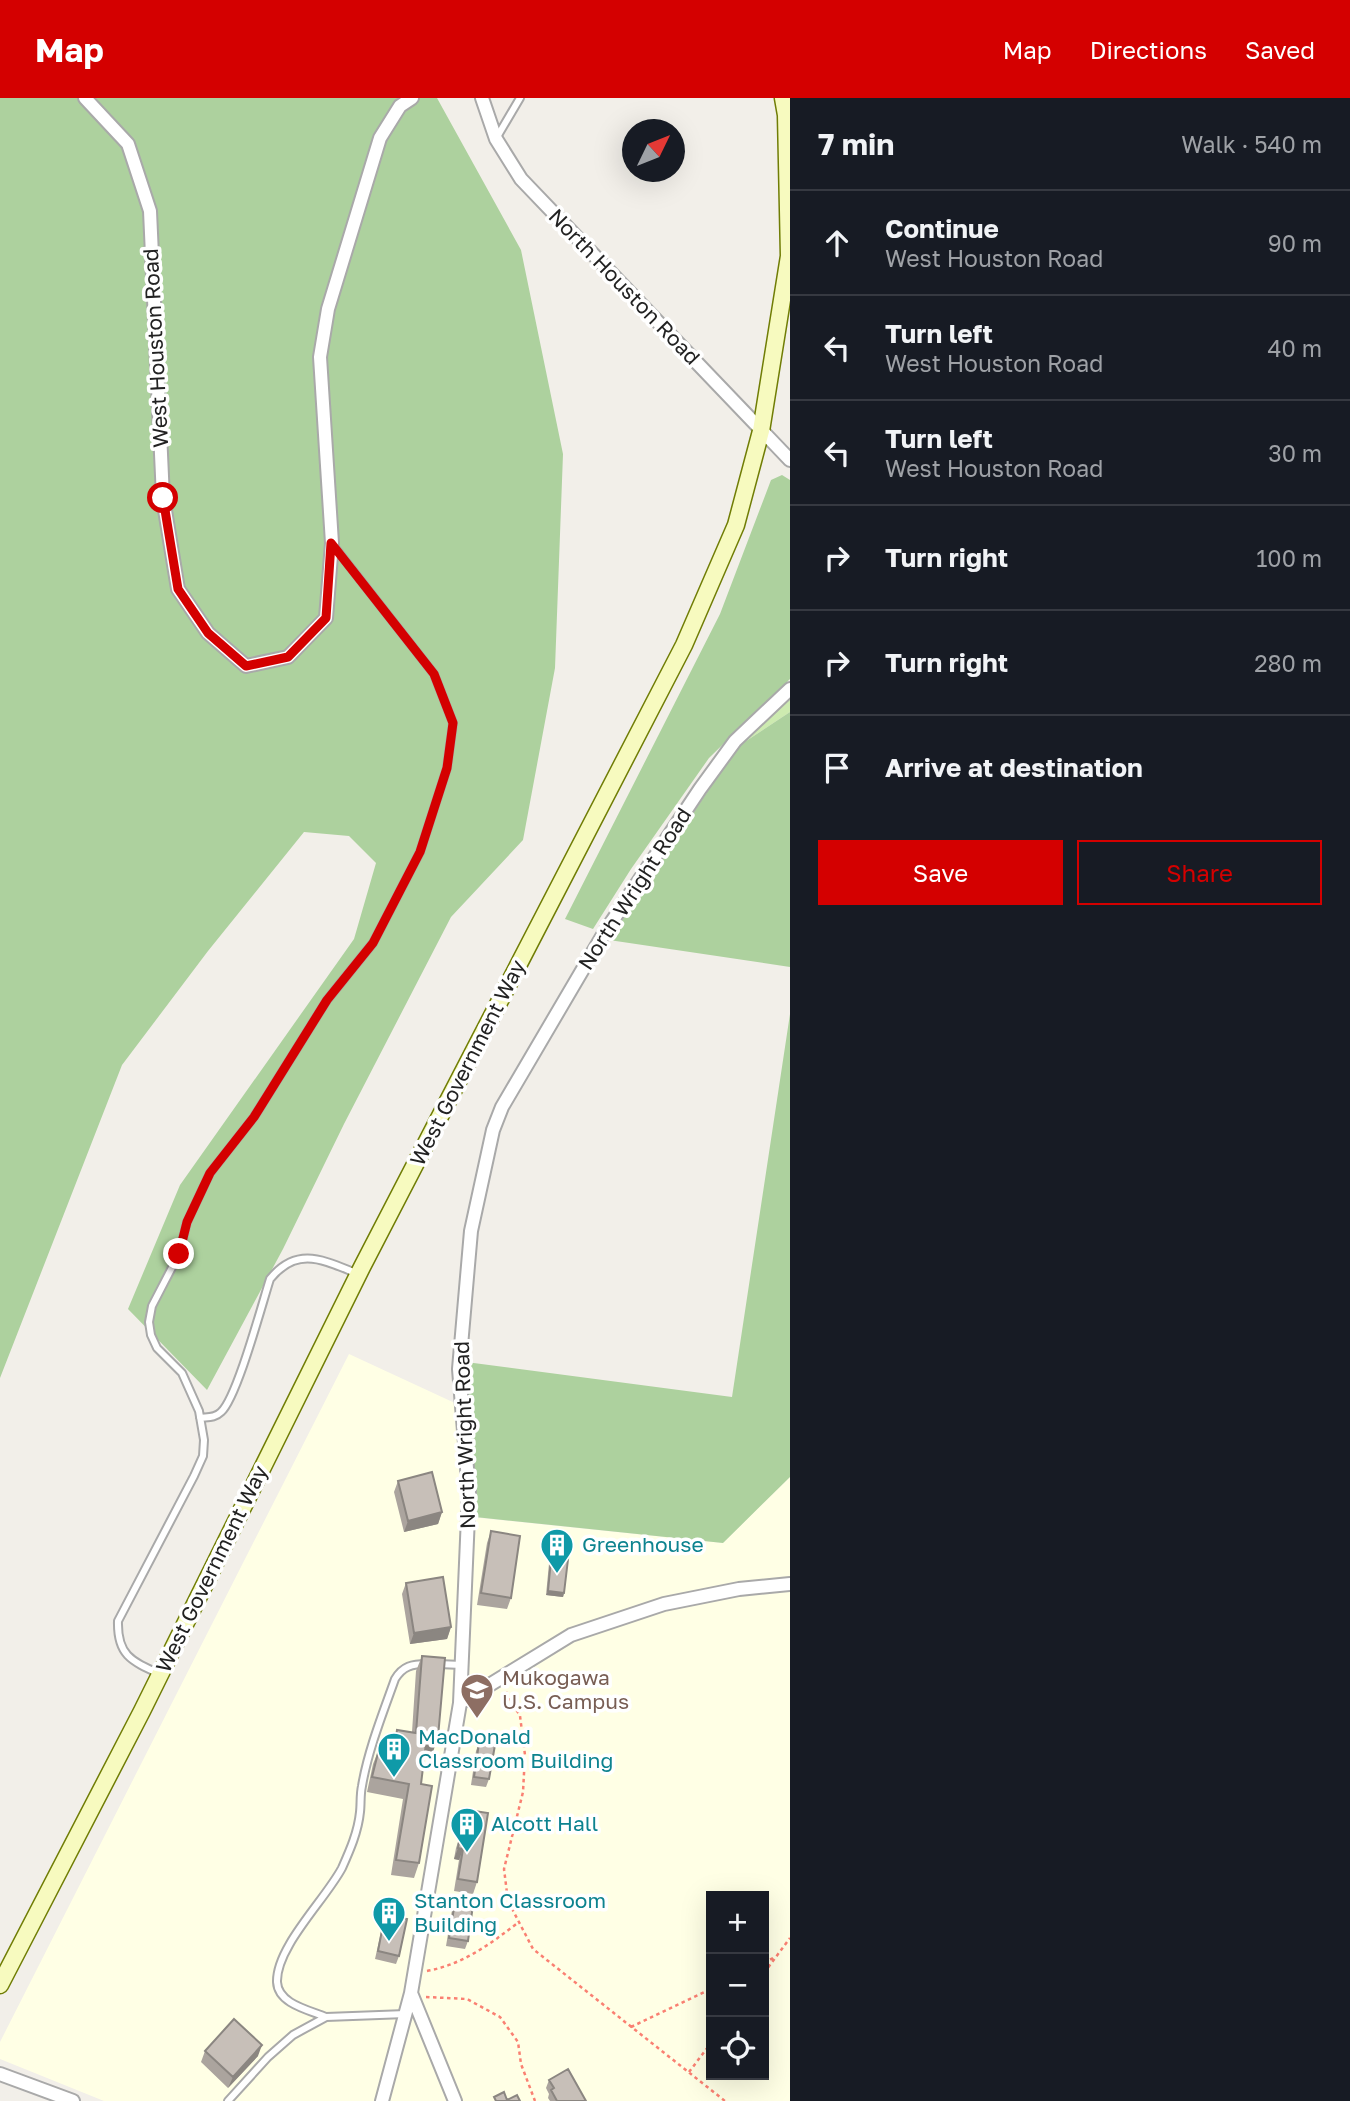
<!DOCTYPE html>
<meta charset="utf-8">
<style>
body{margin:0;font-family:"Golos Text",sans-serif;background:#242831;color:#f1f3f6}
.controls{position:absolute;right:21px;bottom:21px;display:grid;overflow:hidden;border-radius:0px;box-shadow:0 7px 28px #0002}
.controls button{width:63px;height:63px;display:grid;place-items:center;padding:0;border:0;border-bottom:2px solid #363941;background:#171b24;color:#f1f3f6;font:35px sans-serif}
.compass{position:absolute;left:622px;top:21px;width:63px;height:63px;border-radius:50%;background:#171b24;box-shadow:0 7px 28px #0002;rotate:47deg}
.stop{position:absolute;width:21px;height:21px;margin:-16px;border:5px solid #d40000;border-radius:50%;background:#fff}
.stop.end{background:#d40000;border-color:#fff;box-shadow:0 2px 7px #0008}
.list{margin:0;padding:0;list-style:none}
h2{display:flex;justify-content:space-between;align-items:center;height:91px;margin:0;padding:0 28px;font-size:30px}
h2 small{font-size:23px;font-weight:400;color:#9ea1a6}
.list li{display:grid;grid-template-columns:46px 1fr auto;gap:21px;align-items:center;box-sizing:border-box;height:105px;padding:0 28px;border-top:2px solid #363941}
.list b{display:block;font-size:26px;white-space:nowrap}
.list p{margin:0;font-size:23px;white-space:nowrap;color:#9ea1a6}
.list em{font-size:23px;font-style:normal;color:#9ea1a6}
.actions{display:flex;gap:14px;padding:21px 28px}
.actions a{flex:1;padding:16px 0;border:2px solid #d40000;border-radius:0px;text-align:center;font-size:24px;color:#d40000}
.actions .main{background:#d40000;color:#fff}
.icon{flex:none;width:38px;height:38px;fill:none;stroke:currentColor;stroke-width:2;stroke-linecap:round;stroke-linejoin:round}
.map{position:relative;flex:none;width:790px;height:2003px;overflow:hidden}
header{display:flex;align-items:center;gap:42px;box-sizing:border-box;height:98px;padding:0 35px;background:#d40000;color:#fff}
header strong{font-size:33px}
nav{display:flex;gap:38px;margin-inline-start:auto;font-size:24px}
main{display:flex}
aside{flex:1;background:#171b24}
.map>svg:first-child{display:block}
</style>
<header>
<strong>Map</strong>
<nav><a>Map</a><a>Directions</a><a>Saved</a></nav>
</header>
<main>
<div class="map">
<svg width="790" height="2003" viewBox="0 0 790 2003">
<rect width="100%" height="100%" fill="#f2efe9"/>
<path fill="#ffffe5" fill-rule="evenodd" d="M349,1256l108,50 4,112 262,27 67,-66v624h-686l-104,-42v-17zM711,1798h53v179h-53z"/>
<path fill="#cdebb0" d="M790,598v16l-53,35z"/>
<path fill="#add19e" d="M0,0h437l84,152 42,204 -8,214 -32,172 -72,77 -107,207 -61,125 -76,141 -79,-81 52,-124 174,-246 22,-76 -27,-27 -45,-4 -96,119 -86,114 -122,313z
M782,377l8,5v199l-81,79 -78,111 -38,60 -28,-10 155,-305 51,-134z
M790,614v255l-181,-27 128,-193z
M790,916v463l-67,66 -248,-26 -9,-155 266,35z"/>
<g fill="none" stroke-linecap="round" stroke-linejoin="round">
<defs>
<path id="lane" d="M497,39l23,-39
M200,1320c8,-1 15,0 21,-6 16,-14 41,-108 49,-133 27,-33 53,-19 86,-6
M438,1566l24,1
M160,1576c-29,-13 -43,-19 -42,-53l76,-145 9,-20 1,-16 -5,-29 -17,-38 -25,-25 -6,-13 -2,-13 3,-16 27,-52 8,-32 23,-49 44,-56 73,-117 46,-57 47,-91 27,-84 6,-45 -19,-49 -101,-129
M326,1919c-17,-7 -48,-13 -49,-35 -1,-35 48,-82 65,-114 8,-18 16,-36 18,-56 1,-8 0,-17 2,-26 6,-36 21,-73 33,-107 8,-13 17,-15 32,-15
M228,2003l40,-44 25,-22 33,-18 80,-3"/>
<path id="street" d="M85,0l43,46 22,67 13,287 15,91 30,44 38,33 42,-9 38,-39 6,-75 -12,-186 8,-48 52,-171 20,-32 12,-8
M482,0l14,41 25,40 269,281
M460,1605l111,-68 93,-31 75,-15 51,-5
M411,1895l44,108
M0,1976l73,27
M382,2003l29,-108 49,-290 9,-210 -10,-124 12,-138 22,-101 9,-23 101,-172 97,-146 35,-48 55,-52"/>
<path id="secondary" d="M0,1887l142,-274 220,-444 322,-622 52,-120 25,-94 28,-175 -3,-141 -3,-17"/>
</defs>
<use href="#lane" stroke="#a9a9a9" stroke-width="10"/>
<use href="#street" stroke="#a9a9a9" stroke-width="16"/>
<use href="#secondary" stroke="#707d05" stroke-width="19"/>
<path stroke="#fa8072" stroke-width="2.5" stroke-dasharray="3.5 3.5" stroke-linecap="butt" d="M506,1594l14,24 5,39 -2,37 -19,77 4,32 25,48 192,152
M764,1865l9,-5
M427,1873c37,-7 63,-27 92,-49
M764,1875l26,-35
M426,1899l41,2 33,18 18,25 3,22 14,37
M631,1929l80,-38
M689,1974l22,-29"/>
<use href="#lane" stroke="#fff" stroke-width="6"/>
<use href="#street" stroke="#fff" stroke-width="12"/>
<use href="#secondary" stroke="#f7fabf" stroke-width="16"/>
</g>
<path fill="#aba49e" d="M398,1383l44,31 -4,12 -34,8 -10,-40z
M491,1433l20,67 -4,11 -30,-4 10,-62z
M552,1451l12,44 -1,4 -17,-2 4,-42z
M406,1485l45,44 -4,12 -37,5 -8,-50z
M422,1558l11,96 -8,-2 -4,34 -2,79 -5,15 -23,-3 12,-76 -36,-7 6,-28 6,-15 12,2v-6l6,-15 15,2 4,-61z
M479,1645l10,36 -3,8 -15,-2 5,-34z
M468,1712l9,72 -4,12 -19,-3 5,-31 -5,-1 2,-11 4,-12 2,1 2,-15z
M455,1804l13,39 -3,8 -19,-3 6,-36z
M385,1817l14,41 -3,8 -21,-5 8,-36z
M205,1953l53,5 -30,32 -27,-26z
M549,1982l37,21h-36l-2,-3 1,-4 -3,-6z"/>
<path fill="#8b8681" d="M442,1414l-4,12 -34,8 4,-11z
M548,1493l16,2 -1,4 -17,-2z
M451,1529l-4,12 -37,5 4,-11z
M427,1637l11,2 -5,15 -12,-2z
M458,1750l5,1 -4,11 -5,-1z
M262,1947l-4,11 -30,32 5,-11z"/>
<path fill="#c7bfb8" stroke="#8b8681" stroke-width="2" d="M432,1374l10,40 -34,9 -10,-40z
M491,1433l29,5 -9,62 -30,-5z
M552,1451l17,2 -5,42 -16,-2z
M443,1479l8,50 -37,6 -8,-50z
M422,1558l23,2 -7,79 -11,-2 -6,49 11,2 -13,77 -23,-3 13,-76 -37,-7 7,-28 15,2 3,-21 19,3z
M479,1645l16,2 -6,34 -15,-2z
M468,1712l20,3 -11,69 -19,-3 5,-30 -5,-1 2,-12 4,1z
M455,1804l18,3 -5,36 -19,-3z
M385,1817l22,4 -8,37 -21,-5z
M234,1921l28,26 -29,32 -28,-26z
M568,1971l18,32h-29l-6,-11 3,-2 -5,-8z
M504,1994l3,8 10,-5 3,6h-24l-2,-4z"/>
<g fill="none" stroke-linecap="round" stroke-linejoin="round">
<path stroke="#d40000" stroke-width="9" d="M163,400l15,91 30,44 38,33 42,-9 38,-39 5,-75 103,131 19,49 -6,45 -27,84 -47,91 -46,57 -73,117 -44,56 -23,49 -8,32"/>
</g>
<defs>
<symbol id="building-pin" viewBox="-11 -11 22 30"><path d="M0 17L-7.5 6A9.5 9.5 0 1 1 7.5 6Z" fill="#0f9aa8" stroke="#fff"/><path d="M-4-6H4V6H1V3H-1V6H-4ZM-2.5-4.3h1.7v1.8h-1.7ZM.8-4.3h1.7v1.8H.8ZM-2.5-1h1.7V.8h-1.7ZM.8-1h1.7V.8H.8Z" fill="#fff"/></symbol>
<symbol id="university-pin" viewBox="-11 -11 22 30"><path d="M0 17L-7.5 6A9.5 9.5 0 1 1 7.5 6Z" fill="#8d6e63" stroke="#fff"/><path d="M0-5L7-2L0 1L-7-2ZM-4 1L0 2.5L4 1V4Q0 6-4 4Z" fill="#fff"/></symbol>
</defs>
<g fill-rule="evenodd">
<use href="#building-pin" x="538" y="1428" width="38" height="52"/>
<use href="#university-pin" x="458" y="1573" width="38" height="52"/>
<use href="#building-pin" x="375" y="1632" width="38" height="52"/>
<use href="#building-pin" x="448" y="1707" width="38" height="52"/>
<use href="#building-pin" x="370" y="1796" width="38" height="52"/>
</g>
<g text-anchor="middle" stroke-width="7" stroke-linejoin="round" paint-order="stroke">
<g font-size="21" fill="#222" stroke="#fff">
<text transform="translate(624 189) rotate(46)" y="7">North Houston Road</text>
<text transform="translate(156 250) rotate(-93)" y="7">West Houston Road</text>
<text transform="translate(635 791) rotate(-57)" y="7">North Wright Road</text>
<text transform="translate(468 965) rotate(-63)" y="7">West Government Way</text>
<text transform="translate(465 1337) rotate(-92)" y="7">North Wright Road</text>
<text transform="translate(212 1471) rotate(-64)" y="7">West Government Way</text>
</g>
<g font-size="21" fill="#0d838f" stroke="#fff" text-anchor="start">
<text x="582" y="1454">Greenhouse</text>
<text x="418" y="1646">MacDonald<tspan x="418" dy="24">Classroom Building</tspan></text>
<text x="491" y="1733">Alcott Hall</text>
<text x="414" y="1810">Stanton Classroom<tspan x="414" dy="24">Building</tspan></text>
</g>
<g font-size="21" fill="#785e54" stroke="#fff" text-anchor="start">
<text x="502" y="1587">Mukogawa<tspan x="502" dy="24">U.S. Campus</tspan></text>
</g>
</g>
</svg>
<div class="controls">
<button>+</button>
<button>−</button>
<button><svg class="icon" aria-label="locate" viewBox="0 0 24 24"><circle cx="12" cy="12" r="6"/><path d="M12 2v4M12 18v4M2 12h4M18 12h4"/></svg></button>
</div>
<svg class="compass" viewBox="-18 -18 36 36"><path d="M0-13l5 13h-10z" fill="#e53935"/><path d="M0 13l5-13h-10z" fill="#9ea1a6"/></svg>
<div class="stop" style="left:163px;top:400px"></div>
<div class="stop end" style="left:179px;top:1156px"></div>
</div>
<aside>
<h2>7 min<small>Walk · 540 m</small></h2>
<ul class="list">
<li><svg class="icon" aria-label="ahead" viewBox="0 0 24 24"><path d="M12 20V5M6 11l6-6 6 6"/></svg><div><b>Continue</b><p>West Houston Road</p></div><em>90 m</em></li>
<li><svg class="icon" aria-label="left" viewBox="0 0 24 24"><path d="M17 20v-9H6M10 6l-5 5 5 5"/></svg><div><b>Turn left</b><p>West Houston Road</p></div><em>40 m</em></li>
<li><svg class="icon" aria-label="left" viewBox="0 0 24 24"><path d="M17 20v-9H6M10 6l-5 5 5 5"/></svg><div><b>Turn left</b><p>West Houston Road</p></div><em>30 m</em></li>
<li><svg class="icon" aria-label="right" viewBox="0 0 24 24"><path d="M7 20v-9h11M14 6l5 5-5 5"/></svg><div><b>Turn right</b></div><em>100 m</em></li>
<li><svg class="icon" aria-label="right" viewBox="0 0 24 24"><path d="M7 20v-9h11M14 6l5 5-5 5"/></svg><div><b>Turn right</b></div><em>280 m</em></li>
<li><svg class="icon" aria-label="arrive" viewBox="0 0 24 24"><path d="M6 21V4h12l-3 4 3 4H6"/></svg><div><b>Arrive at destination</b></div></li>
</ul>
<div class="actions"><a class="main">Save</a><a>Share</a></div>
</aside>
</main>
